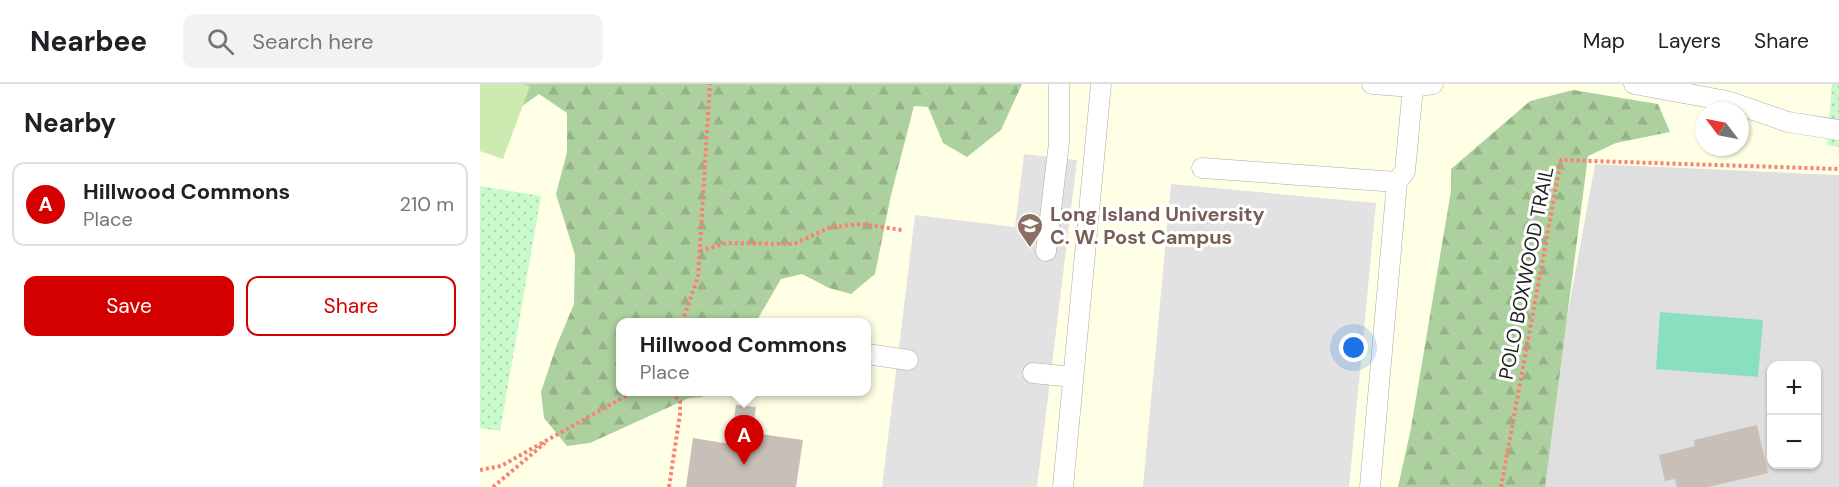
<!DOCTYPE html>
<meta charset="utf-8">
<style>
body{margin:0;font-family:"DM Sans",sans-serif;background:#f2f2f2;color:#202124}
.controls{position:absolute;right:18px;bottom:18px;display:grid;overflow:hidden;border-radius:12px;box-shadow:0 2px 4px #0004}
.controls button{width:54px;height:54px;display:grid;place-items:center;padding:0;border:0;border-bottom:2px solid #e0e0e0;background:#fff;color:#202124;font:30px sans-serif}
.compass{position:absolute;left:1215px;top:18px;width:54px;height:54px;border-radius:50%;background:#fff;box-shadow:0 2px 4px #0004;rotate:302deg}
.you{position:absolute;left:874px;top:264px;width:21px;height:21px;margin:-15px;border:4px solid #fff;border-radius:50%;background:#1a73e8;box-shadow:0 0 0 9px #1a73e833}
.badge{display:grid;place-items:center;width:39px;height:39px;border-radius:50%;background:#d40000;color:#fff;font-size:20px;font-weight:700}
.pin{position:absolute;translate:-50% -50px;filter:drop-shadow(0 2px 3px #0008)}
.pin::after{content:'';position:absolute;top:32px;width:21px;height:18px;background:inherit;clip-path:polygon(0 0,100% 0,50% 100%)}
.popup{position:absolute;left:136px;top:234px;width:255px;height:78px;box-sizing:border-box;display:grid;place-content:center;border-radius:12px;background:#fff;filter:drop-shadow(0 2px 4px #0005);font-size:20px;white-space:nowrap;color:#757577}
.popup b{font-size:22px;color:#202124}
.popup::after{content:'';position:absolute;left:50%;top:100%;margin-left:-12px;border:12px solid transparent;border-top-color:#fff}
.list{margin:0;padding:0;list-style:none}
h2{display:flex;justify-content:space-between;align-items:center;height:78px;margin:0;padding:0 24px;font-size:26px}
h2 small{font-size:20px;font-weight:400;color:#757577}
.list li{display:grid;grid-template-columns:39px 1fr auto;gap:18px;align-items:center;box-sizing:border-box;height:84px;margin:0 12px 12px;padding:0 12px;border:2px solid #e0e0e0;border-radius:12px}
.list b{display:block;font-size:22px;white-space:nowrap}
.list p{margin:0;font-size:20px;white-space:nowrap;color:#757577}
.list em{font-size:20px;font-style:normal;color:#757577}
.actions{display:flex;gap:12px;padding:18px 24px}
.actions a{flex:1;padding:14px 0;border:2px solid #d40000;border-radius:12px;text-align:center;font-size:21px;color:#d40000}
.actions .main{background:#d40000;color:#fff}
.icon{flex:none;width:33px;height:33px;fill:none;stroke:currentColor;stroke-width:2;stroke-linecap:round;stroke-linejoin:round}
.map{position:relative;flex:none;width:1359px;height:403px;overflow:hidden}
header{display:flex;align-items:center;gap:36px;box-sizing:border-box;height:84px;padding:0 30px;background:#fff;border-bottom:2px solid #e0e0e0}
header strong{font-size:28px}
nav{display:flex;gap:33px;margin-inline-start:auto;font-size:21px}
.search{width:420px;height:54px;background:#f2f2f2;display:flex;align-items:center;gap:15px;box-sizing:border-box;padding:0 21px;border-radius:12px;color:#757577;font-size:22px}
main{display:flex}
aside{flex:1;background:#fff}
.map>svg:first-child{display:block}
</style>
<header>
<strong>Nearbee</strong>
<div class="search"><svg class="icon" aria-label="search" viewBox="0 0 24 24"><circle cx="10" cy="10" r="6"/><path d="M15 15l6 6"/></svg>Search here</div>
<nav><a>Map</a><a>Layers</a><a>Share</a></nav>
</header>
<main>
<aside>
<h2>Nearby<small></small></h2>
<ul class="list">
<li><span class="badge">A</span><div><b>Hillwood Commons</b><p>Place</p></div><em>210 m</em></li>
</ul>
<div class="actions"><a class="main">Save</a><a>Share</a></div>
</aside>
<div class="map">
<svg width="1359" height="403" viewBox="0 0 1359 403">
<defs>
<pattern id="forest-firs" width="22" height="20" patternUnits="userSpaceOnUse" patternTransform="scale(1.5)"><rect width="22" height="20" fill="#add19e"/><path d="M5 1l3.5 6h-7zM16 11l3.5 6h-7z" fill="#95b388"/></pattern>
<pattern id="park-dots" width="8" height="8" patternUnits="userSpaceOnUse" patternTransform="scale(1.5)"><rect width="8" height="8" fill="#c8facc"/><path d="M2 2h.1M6 6h.1" fill="none" stroke="#acd6af" stroke-width="1.8" stroke-linecap="round"/></pattern>
</defs>
<rect width="100%" height="100%" fill="#f2efe9"/>
<path fill="#e0dfdf" fill-rule="evenodd" d="M1115,80l244,11v312h-303zM1292,282h44v98h-44z"/>
<path fill="#ffffe5" fill-rule="evenodd" d="M0,0h1359v91l-244,-11 -59,323h-1056zM1224,27h36v36h-36zM141,238h246v70h-246z"/>
<path fill="url(#forest-firs)" d="M0,0h542l-21,46 -34,27 -24,-14 -15,-36 -14,-1 -23,89 -16,79 -24,20 -22,-6 -27,-14 -21,5 -25,43h-135v70h86l-5,5 -13,1 -99,45 -23,3 -23,-28 -3,-26 15,-45 18,-43 1,-49 -19,-61 11,-42v-39l-28,-19 -42,30z
M1093,6l85,14 12,28 -54,11 -28,13 -43,331h-147l13,-59 40,-237v-22l79,-68z"/>
<path fill="url(#park-dots)" d="M1352,0h7v63l-12,-2z
M0,102l61,10 -41,235 -20,-3z"/>
<path fill="#cdebb0" d="M0,0h43l7,2 -27,73 -23,-8z"/>
<path fill="#88e0be" d="M1180,228l103,8 -5,57 -102,-8z"/>
<path fill="#e2e2e2" d="M544,70l53,6 -40,327h-155l33,-272 100,12z
M691,100l205,19 -27,284h-206z"/>
<path fill="#c7bfb8" d="M256,321l20,2 -4,26 51,7 -7,47h-110l7,-49 37,6z
M1277,341l11,48 -60,14h-31l-2,-8 -10,2 -6,-26 36,-9 -1,-6z"/>
<g fill="none" stroke-linecap="round" stroke-linejoin="round">
<defs>
<path id="minor" d="M892,0l41,3 20,-3
M1154,0l93,17 61,21 51,8
M722,84l195,14 8,-11 8,-84
M566,167l13,-108v-59
M387,270l41,6
M553,289l40,4
M583,403l38,-403
M890,403l27,-305"/>
</defs>
<use href="#minor" stroke="#a9a9a9" stroke-width="21"/>
<path stroke="#fa8072" stroke-width="4" stroke-dasharray="3 3" stroke-linecap="butt" d="M220,167l26,-8 68,1 37,-17 30,-3 41,6
M202,238l16,-45 12,-193
M0,386l21,-4 132,-74
M13,403l52,-44
M189,403l11,-73v-13l-9,-9
M1021,403l60,-327 278,9"/>
<use href="#minor" stroke="#fff" stroke-width="20"/>
</g>
<defs>
<symbol id="university-pin" viewBox="-11 -11 22 30"><path d="M0 17L-7.5 6A9.5 9.5 0 1 1 7.5 6Z" fill="#8d6e63" stroke="#fff"/><path d="M0-5L7-2L0 1L-7-2ZM-4 1L0 2.5L4 1V4Q0 6-4 4Z" fill="#fff"/></symbol>
</defs>
<g fill-rule="evenodd">
<use href="#university-pin" x="535" y="127" width="30" height="40"/>
</g>
<g text-anchor="middle" stroke-width="6" stroke-linejoin="round" paint-order="stroke">
<g font-size="20" font-weight="bold" fill="#785e54" stroke="#fff" text-anchor="start">
<text x="570" y="137">Long Island University<tspan x="570" dy="23">C. W. Post Campus</tspan></text>
</g>
<g font-size="20" fill="#222" stroke="#fff">
<text transform="translate(1046 189) rotate(-79)" y="7">POLO BOXWOOD TRAIL</text>
</g>
</g>
</svg>
<div class="controls">
<button>+</button>
<button>−</button>
</div>
<svg class="compass" viewBox="-18 -18 36 36"><path d="M0-13l5 13h-10z" fill="#e53935"/><path d="M0 13l5-13h-10z" fill="#757577"/></svg>
<div class="you"></div>
<div class="pin badge" style="left:264px;top:381px">A</div>
<div class="popup"><b>Hillwood Commons</b>Place</div>
</div>
</main>
